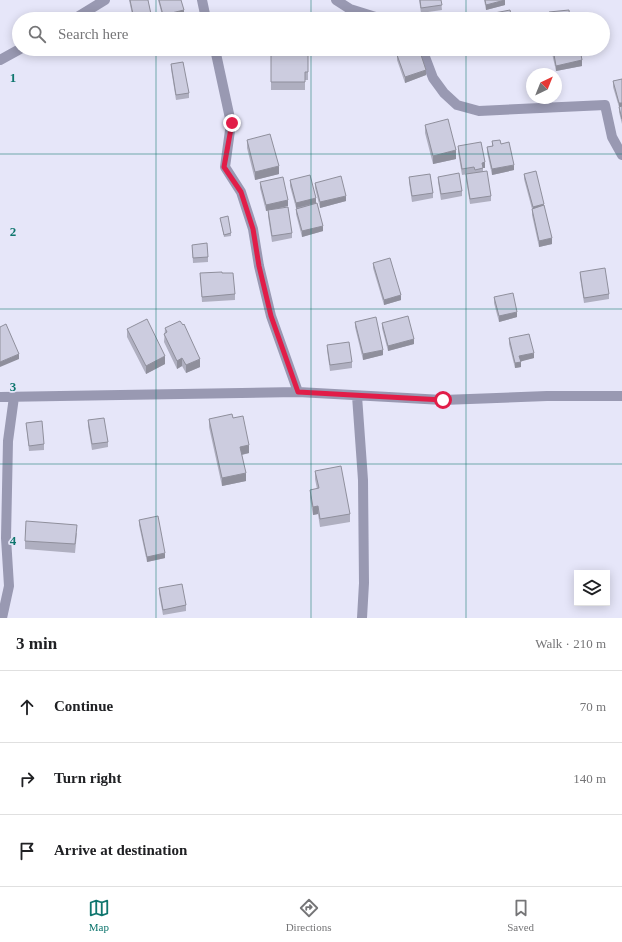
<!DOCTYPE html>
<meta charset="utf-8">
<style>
body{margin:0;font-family:Georgia,serif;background:#f6f6f6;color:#202124}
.controls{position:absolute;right:12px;bottom:12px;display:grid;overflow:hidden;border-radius:0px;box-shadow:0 2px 10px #0003}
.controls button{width:36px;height:36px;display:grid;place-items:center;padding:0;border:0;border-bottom:1px solid #e0e0e0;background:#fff;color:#202124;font:20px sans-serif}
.compass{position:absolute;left:526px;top:68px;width:36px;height:36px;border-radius:50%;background:#fff;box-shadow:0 2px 10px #0003;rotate:43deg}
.stop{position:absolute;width:12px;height:12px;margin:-9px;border:3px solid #e11d48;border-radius:50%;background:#fff}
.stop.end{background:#e11d48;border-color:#fff;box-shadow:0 1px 4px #0008}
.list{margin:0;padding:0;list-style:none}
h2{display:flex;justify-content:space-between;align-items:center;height:52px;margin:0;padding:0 16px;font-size:17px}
h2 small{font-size:13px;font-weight:400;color:#757577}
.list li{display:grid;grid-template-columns:26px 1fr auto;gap:12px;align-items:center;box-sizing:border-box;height:72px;padding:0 16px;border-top:1px solid #e0e0e0}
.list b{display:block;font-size:15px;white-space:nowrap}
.list em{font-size:13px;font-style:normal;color:#757577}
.icon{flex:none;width:22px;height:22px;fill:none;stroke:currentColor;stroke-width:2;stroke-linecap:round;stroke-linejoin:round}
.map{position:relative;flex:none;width:622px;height:618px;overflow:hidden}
.search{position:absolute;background:#fff;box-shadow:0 2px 10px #0003;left:12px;right:12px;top:12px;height:44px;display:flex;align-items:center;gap:10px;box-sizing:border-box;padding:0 14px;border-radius:22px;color:#757577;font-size:15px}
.sheet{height:268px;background:#fff}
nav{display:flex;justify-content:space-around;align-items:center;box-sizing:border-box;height:56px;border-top:1px solid #e0e0e0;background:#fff;font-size:11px;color:#757577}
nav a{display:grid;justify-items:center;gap:2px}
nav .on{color:#0f766e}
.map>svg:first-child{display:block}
</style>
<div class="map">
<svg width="622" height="618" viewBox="0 0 622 618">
<rect width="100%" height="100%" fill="#e6e6f9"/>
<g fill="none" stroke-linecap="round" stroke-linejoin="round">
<path stroke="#9999b2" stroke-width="10" d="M202,0l4,19
M336,0l14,9 32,10
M74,19l31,-19
M215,49l16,74 -6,44 16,25 12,37 6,37 12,50 27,76
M422,49l11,29 11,15 13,12 22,6 126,-6 7,32 10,18
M0,60l20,-11
M357,396l6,84 1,103 -2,35
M0,397l298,-5 145,8 104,-4h75
M2,618l7,-32 -3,-48 2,-97 6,-44"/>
</g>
<path fill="#afafc0" d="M129,0h19l4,19h-19z
M158,0h23l3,15 -16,4h-5z
M419,0h22l1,10 -21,3z
M484,0h21v5l-19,5z
M271,49h37v31h-3v10h-34z
M367,49h17l-1,3z
M551,49h29l2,17 -26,5z
M397,55l29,20 -21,8 -8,-23z
M171,64l18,29v5l-13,2 -5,-31z
M622,79v45l-3,-12v-5l-6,-20v-6z
M425,125l31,34 -23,5 -8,-31z
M247,140l32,34 -24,6 -8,-32z
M492,141l9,3 13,26 -22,5 -5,-23v-5l5,-1z
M458,146l27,22h-2v3l8,25v5l-21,3 -4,-24v-6l8,-1 -12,2 -4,-23z
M524,174l20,34 8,36 -13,3 -7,-32v-6l-8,-30z
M409,177l24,16v5l-21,4 -3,-20z
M438,177l24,14v5l-21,4 -3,-18z
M290,180l26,23 7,28 -21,6 -6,-23v-6l-6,-22z
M260,182l28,24 -16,4 20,23v5l-20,4 -4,-26v-6l-2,1 -6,-23z
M315,183l31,18 -26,7 -5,-20z
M220,218l11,15v3l-7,1z
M192,245l16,12v5l-15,1z
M373,263l28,37 -17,5 -11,-37z
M580,272l29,22v5l-25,4 -4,-26z
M200,273h22l13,21v6l-33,2z
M494,297l23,20 -18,5 -5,-19z
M355,322l28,33 -20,5 -8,-33z
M382,323l32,21 -26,7 -6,-23z
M165,328l35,39 -14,6 -4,-7 -5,3 -13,-27z
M127,329l38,35 -19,10 -19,-37z
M509,338l25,20 -14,3 1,6 -6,1 -6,-24z
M327,345l25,17v6l-22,3 -3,-21z
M233,418l16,35 -7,2 4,26 -24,5 -13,-59v-8z
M88,420l20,22v5l-16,3 -4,-24z
M26,423l18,21v6l-15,1z
M315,471l35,43v8l-30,5 -2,-13 -5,1 -3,-17v-8l7,-1 -2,-10z
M139,520l26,38 -18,4 -8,-37z
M77,533l-2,20 -50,-4v-8z
M159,588l27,17v6l-23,4 -4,-21z"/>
<path fill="#8f8f9c" d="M505,0v5l-19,5v-5z
M184,10v5l-16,4h-5v-4z
M582,60v6l-26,5v-5z
M426,70v5l-21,8v-6z
M619,103h3v5l-3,1z
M456,150v9l-23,5v-8z
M485,162v6h-3v-5z
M514,165v5l-22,5v-6z
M279,166v8l-24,6v-8z
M346,196v5l-26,7v-6z
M316,198v5l-20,5v-5z
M288,200v6l-22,5v-6z
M544,204v6l-11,2v-5z
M323,226v5l-21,6v-6z
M552,238v6l-13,3v-6z
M401,295v5l-17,5v-5z
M517,312v5l-18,5v-6z
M414,339v5l-26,7v-5z
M383,350v5l-20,5v-6z
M534,353v5l-15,4v-6z
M19,354v5l-19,8v-5z
M165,356v8l-19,10v-8z
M182,358v8l-5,3v-8z
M200,359v8l-14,6v-8z
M521,362v5l-6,1v-5z
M249,445v8l-9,2v-8z
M246,473v8l-24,5v-8z
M318,506v8l-5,1v-8z
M165,553v5l-18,4v-5z"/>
<path fill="#ccccdf" stroke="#8f8f9c" d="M130,0h18l4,19h-18z
M159,0h22l3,10 -21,5z
M420,0h21l1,5 -21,3z
M485,0h20l-19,5z
M510,10l2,9h-27l-1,-4z
M569,10l1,9h-20l-1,-7z
M367,17l11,2h-12z
M223,18h30v1h-30z
M271,49h37v23h-3v10h-34v-27h5v-5h-5z
M414,49h5l7,21 -21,7 -8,-22z
M553,49h27l2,11 -26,6z
M183,62l6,31 -13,2 -5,-31z
M622,79v24h-3l-6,-22z
M622,106v13l-3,-12z
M448,119l8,31 -23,6 -8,-31z
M270,134l9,32 -24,6 -8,-32z
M500,140l1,4 8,-2 5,23 -22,4 -5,-22 6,-1 -1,-5z
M481,142l4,20 -3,1 1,5 -8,2 -1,-3 -12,2 -4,-23z
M487,171l4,25 -21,3 -4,-25z
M536,171l8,33 -11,3 -9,-33z
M459,173l3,18 -21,3 -3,-17z
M430,174l3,19 -21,3 -3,-19z
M310,175l6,23 -20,5 -6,-23z
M341,176l5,20 -26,6 -5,-19z
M283,177l5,23 -22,5 -6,-23z
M317,203l6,23 -21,5 -6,-22z
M544,205l8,33 -13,3 -7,-32z
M288,207l4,26 -20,3 -4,-26z
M228,216l3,17 -7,2 -4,-17z
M207,243l1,14 -15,1 -1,-13z
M390,258l11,37 -17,5 -11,-37z
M605,268l4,26 -25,4 -4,-26z
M222,272v1h11l2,21 -33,3 -2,-24z
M513,293l4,19 -18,4 -5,-19z
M408,316l6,23 -26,7 -6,-23z
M376,317l7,33 -20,4 -8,-32z
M147,319l18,37 -19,10 -19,-37z
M180,321l3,4 1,-1 16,35 -14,6 -4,-7 -5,3 -13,-27 3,-2 -2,-4z
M6,324l13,30 -19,8v-35z
M529,334l5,19 -15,3 2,6 -6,1 -6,-25z
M349,342l3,20 -22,3 -3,-20z
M232,414l1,4 10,-2 6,29 -9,2 6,26 -24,5 -13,-59z
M104,418l4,24 -16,2 -4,-24z
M42,421l2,23 -15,2 -3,-23z
M341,466l9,48 -30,5 -2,-13 -5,1 -3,-17 9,-2 -4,-17z
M158,516l7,37 -18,4 -8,-37z
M26,521l51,4 -2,19 -50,-3z
M182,584l4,21 -23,5 -4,-22z"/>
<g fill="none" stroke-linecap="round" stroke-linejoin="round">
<path stroke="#e11d48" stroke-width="5" d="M232,123l-8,44 17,25 12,37 6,37 12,50 27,76 145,8"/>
</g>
<path fill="none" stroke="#0f766e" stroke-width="1" stroke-opacity="0.55" d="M156,0v19M311,0v19M466,0v19M156,49v569M311,49v569M466,49v569M0,154h622M0,309h622M0,464h622"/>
<g font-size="13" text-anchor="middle" font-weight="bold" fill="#0f766e" stroke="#e6e6f9" stroke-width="3.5" stroke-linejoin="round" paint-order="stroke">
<text x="13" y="82">1</text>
<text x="13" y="236">2</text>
<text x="13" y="391">3</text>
<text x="13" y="545">4</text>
</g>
</svg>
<div class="controls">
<button><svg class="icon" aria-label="layers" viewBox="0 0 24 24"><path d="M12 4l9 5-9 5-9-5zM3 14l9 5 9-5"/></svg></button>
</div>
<svg class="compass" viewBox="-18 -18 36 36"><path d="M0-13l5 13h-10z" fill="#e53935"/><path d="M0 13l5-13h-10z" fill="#757577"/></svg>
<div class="stop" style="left:443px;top:400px"></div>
<div class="stop end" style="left:232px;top:123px"></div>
<div class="search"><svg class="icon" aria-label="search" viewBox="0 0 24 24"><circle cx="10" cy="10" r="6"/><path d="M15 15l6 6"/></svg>Search here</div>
</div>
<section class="sheet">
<h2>3 min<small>Walk · 210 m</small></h2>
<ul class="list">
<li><svg class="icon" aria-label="ahead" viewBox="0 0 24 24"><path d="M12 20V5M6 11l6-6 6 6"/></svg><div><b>Continue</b></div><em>70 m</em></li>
<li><svg class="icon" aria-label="right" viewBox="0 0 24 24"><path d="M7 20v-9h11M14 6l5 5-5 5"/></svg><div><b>Turn right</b></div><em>140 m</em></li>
<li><svg class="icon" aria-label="arrive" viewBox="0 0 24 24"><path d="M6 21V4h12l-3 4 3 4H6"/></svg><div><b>Arrive at destination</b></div></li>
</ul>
</section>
<nav>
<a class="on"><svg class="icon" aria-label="map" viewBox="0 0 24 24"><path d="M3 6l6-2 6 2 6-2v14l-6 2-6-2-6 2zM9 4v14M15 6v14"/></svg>Map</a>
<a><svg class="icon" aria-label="directions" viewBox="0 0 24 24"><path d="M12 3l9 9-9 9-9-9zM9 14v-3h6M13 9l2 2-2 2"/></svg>Directions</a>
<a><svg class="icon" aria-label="saved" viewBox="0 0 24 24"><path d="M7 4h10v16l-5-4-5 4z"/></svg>Saved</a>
</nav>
